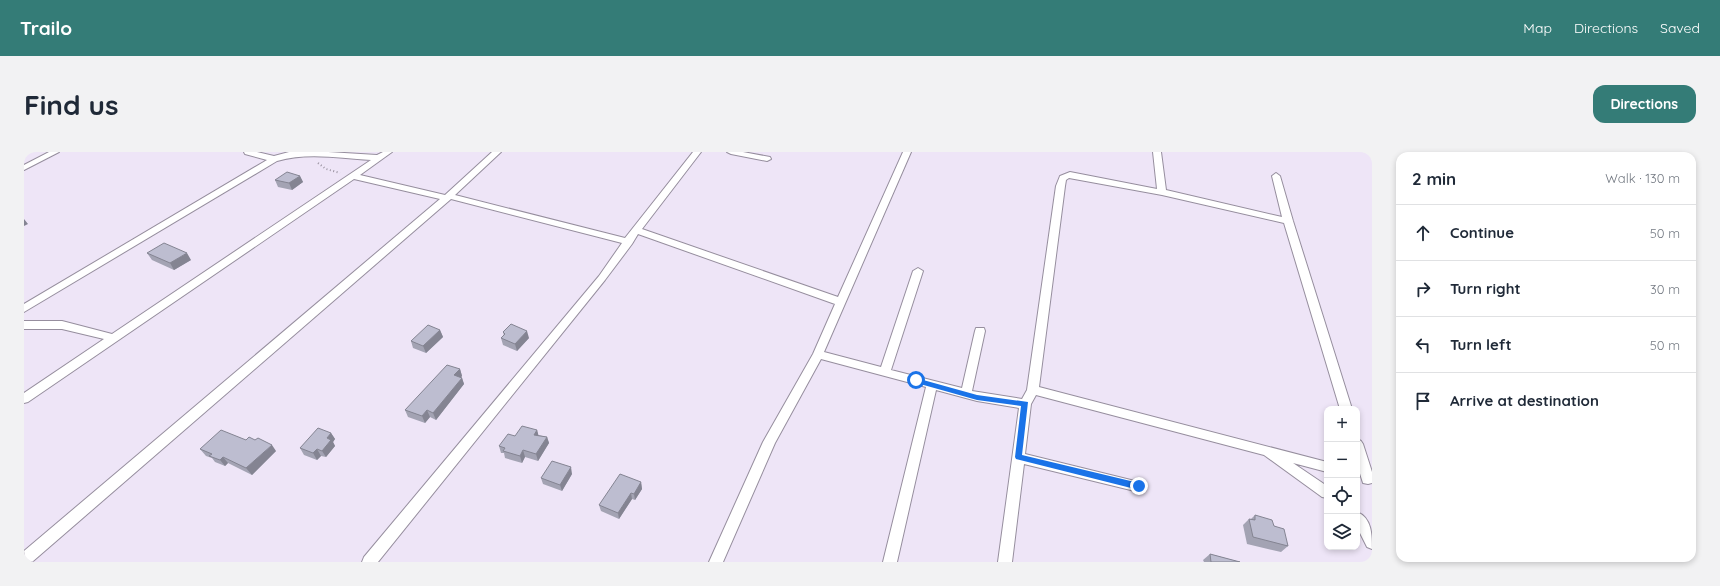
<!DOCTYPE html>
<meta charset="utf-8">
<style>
body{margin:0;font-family:Quicksand,sans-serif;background:#f2f2f3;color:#1f2937}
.controls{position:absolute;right:12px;bottom:12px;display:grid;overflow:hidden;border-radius:8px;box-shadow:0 2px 6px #0003}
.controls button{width:36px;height:36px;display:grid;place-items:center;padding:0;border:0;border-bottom:1px solid #e0e1e3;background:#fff;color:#1f2937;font:20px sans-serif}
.stop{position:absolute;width:12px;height:12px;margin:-9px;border:3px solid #1a73e8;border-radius:50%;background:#fff}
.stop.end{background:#1a73e8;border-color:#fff;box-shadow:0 1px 4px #0008}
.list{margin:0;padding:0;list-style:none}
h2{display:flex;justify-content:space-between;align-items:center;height:52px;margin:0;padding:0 16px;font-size:17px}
h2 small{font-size:13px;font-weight:400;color:#747a83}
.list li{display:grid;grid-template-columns:26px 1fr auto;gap:12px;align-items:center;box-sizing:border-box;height:56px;padding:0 16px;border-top:1px solid #e0e1e3}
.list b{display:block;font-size:15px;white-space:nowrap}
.list em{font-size:13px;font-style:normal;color:#747a83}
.icon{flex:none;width:22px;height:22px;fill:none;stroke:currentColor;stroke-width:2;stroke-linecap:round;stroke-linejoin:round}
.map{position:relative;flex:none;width:1348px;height:410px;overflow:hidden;border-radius:12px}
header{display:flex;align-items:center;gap:24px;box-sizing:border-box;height:56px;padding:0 20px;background:#347c77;color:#fff}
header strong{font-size:19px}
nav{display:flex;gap:22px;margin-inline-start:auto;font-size:14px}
.intro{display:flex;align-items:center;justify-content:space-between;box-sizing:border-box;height:96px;padding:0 24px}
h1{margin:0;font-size:28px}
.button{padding:10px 18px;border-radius:12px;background:#347c77;color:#fff;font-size:14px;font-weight:700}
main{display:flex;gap:24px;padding:0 24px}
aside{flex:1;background:#fff;border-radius:12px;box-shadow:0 2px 6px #0003}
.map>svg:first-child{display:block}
</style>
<header>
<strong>Trailo</strong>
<nav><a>Map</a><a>Directions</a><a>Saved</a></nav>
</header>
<div class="intro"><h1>Find us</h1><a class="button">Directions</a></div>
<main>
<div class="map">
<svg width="1348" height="410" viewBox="0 0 1348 410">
<rect width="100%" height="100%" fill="#eee5f7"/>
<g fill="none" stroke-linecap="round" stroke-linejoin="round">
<defs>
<path id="street" d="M25,0h10l-35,18v-5z
M220,0h13l17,4 15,-4h39l49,3 6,-3h9l-32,23 85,20 47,-43h9l-46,43 170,43 68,-86h8l-59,77 196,68 65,-145h8l-87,200 57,15 32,-96 5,-3 5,3 -32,99 71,18 13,-57 1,-3h8l1,3 -13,60 50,8 5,-9 29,-204 4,-10 10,-4 87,17 -4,-37h8l5,38 116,27 -10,-41 4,-3 4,3 13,45 59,188h-12l-56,-186 -122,-28 -93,-17 -3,2 -1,6 -26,201 288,75v10l-34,-9 34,23v12l-5,-1 -58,-42 -228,-60 -5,9 -6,50 114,28 5,1 1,4 -1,4 -5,1 -115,-28 -12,98h-14l21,-154 -42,-7 -41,-11 -39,172h-14l43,-175 -105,-28 -46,84 -52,119h-14l54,-120 50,-88 22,-50 -197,-70 -6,10 -27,36 -227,282h-16l2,-5 235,-281 23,-33 -171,-44 -419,363h-8v-11l416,-352 -86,-20 -326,223 -4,1v-10l80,-54 -42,-10h-38v-8h38l50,13 259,-174c-31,-2 -64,-8 -94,1l-253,151v-8l243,-144 -22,-6z
M703,0h16l27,5 1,2 -4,2 -36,-7z
M1333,287l4,2 2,3 9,28v11l-4,1 -5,-1 -6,-19z
M1333,360c15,6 15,23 15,37l-5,-2 -10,-20z"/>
</defs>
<use href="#street" stroke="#968e9e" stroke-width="2"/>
<path stroke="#9b94a1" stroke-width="2" stroke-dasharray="1 2.5" stroke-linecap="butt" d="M294,11l8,6 14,4"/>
<use href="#street" fill="#fff" fill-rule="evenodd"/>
</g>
<path fill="#a3a3b3" d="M276,24l3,6 -11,8 -14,-3 -3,-7z
M123,101l44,7 -17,10 -22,-10z
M416,178l3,7 -17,16 -13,-5 -2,-7z
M479,180l26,6 -12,13 -14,-6 -2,-7 3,-2z
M436,217l2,7 -1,1 1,1 2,6 -28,36 -6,-3 -5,6 -17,-6 -3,-7z
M513,278l1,5 9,2 2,6 -11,18 -13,-4 -3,6 -17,-5 -1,-5h-3l-2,-7 16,-10z
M307,281l4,6 -2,3 2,4 -9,11 -5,-1 -4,4 -13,-5 -4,-7z
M176,297l76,2 -24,24 -24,-12 -3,3 -10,-4 -3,-4 -6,-2z
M548,322l-10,17 -19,-7 -2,-6z
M617,330l1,7 -7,11 -3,-1 -13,20 -18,-8 -2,-6z
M1231,363l19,11 14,20 -7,6 -34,-8 -4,-19 6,-6h2z
M1186,402l30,8h-36l-1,-2z"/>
<path fill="#848492" d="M276,24l3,6 -11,8 -3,-7z
M0,67l4,5 -4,2z
M163,101l4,7 -17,10 -4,-7z
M416,178l3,7 -17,16 -3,-7z
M503,179l2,7 -12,13 -2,-7z
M436,217l2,7 -5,6 -3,-7z
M438,226l2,6 -28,36 -3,-7z
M403,258l3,7 -5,6 -3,-7z
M513,278l2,7 -5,-2z
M307,281l4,6 -2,3 2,4 -9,11 -4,-6 5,-13z
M523,285l2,6 -11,18 -2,-7z
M248,293l4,6 -24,24 -6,-7z
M293,297l4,7 -4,4 -4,-7z
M499,298l2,7 -3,6 -2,-7z
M199,305l5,6 -3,3 -5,-6z
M547,315l1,7 -10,17 -2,-6z
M617,330l1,7 -7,11 -1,-6z
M607,341l1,6 -13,20 -1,-6z"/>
<path fill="#bdbdd0" stroke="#848492" d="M263,20l13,4 -11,7 -14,-3z
M140,91l23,10 -17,10 -23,-10z
M487,172l16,7 -12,13 -14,-6 4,-4 -2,-2z
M404,173l12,5 -17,16 -12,-5z
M423,213l13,4 -6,6 8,3 -29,35 -6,-3 -5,6 -17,-6z
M498,274l15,4 -3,5 13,2 -11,17 -13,-4 -3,6 -17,-5 2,-3 -6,-2 9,-12 7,2z
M294,276l13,5 -4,5 4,2 -9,11 -5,-2 -4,4 -13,-5z
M197,278l25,10 3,-3 6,3 3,-2 14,7 -26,23 -23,-11 -3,3 -11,-4 3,-2 -12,-5z
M528,309l19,6 -11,18 -19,-7z
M596,322l21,8 -7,12 -3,-1 -13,20 -19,-8z
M1231,363l17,5 2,6 10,3 4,17 -35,-9 -4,-18 6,1z
M1186,402l30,8h-29z"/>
<path fill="#1a73e8" d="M889,226h3l61,17 51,7 -6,53 117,28 4,3 -4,4 -123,-31 -1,-2 6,-51 -44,-6 -64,-18z"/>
</svg>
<div class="controls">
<button>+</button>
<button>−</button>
<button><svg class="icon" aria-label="locate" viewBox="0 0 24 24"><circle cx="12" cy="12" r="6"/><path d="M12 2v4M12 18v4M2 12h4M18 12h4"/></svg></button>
<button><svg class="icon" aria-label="layers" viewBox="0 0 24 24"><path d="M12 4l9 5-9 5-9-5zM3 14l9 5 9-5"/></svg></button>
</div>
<div class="stop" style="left:892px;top:228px"></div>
<div class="stop end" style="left:1115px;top:334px"></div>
</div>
<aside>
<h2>2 min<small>Walk · 130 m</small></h2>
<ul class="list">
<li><svg class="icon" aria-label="ahead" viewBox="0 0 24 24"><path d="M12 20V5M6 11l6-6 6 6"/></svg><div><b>Continue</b></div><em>50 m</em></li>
<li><svg class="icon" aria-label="right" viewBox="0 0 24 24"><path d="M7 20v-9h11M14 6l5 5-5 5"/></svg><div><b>Turn right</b></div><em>30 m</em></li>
<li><svg class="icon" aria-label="left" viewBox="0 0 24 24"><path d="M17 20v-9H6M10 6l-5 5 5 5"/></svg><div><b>Turn left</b></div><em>50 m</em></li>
<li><svg class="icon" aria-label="arrive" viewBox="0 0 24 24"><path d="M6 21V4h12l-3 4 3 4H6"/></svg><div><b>Arrive at destination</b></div></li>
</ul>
</aside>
</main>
